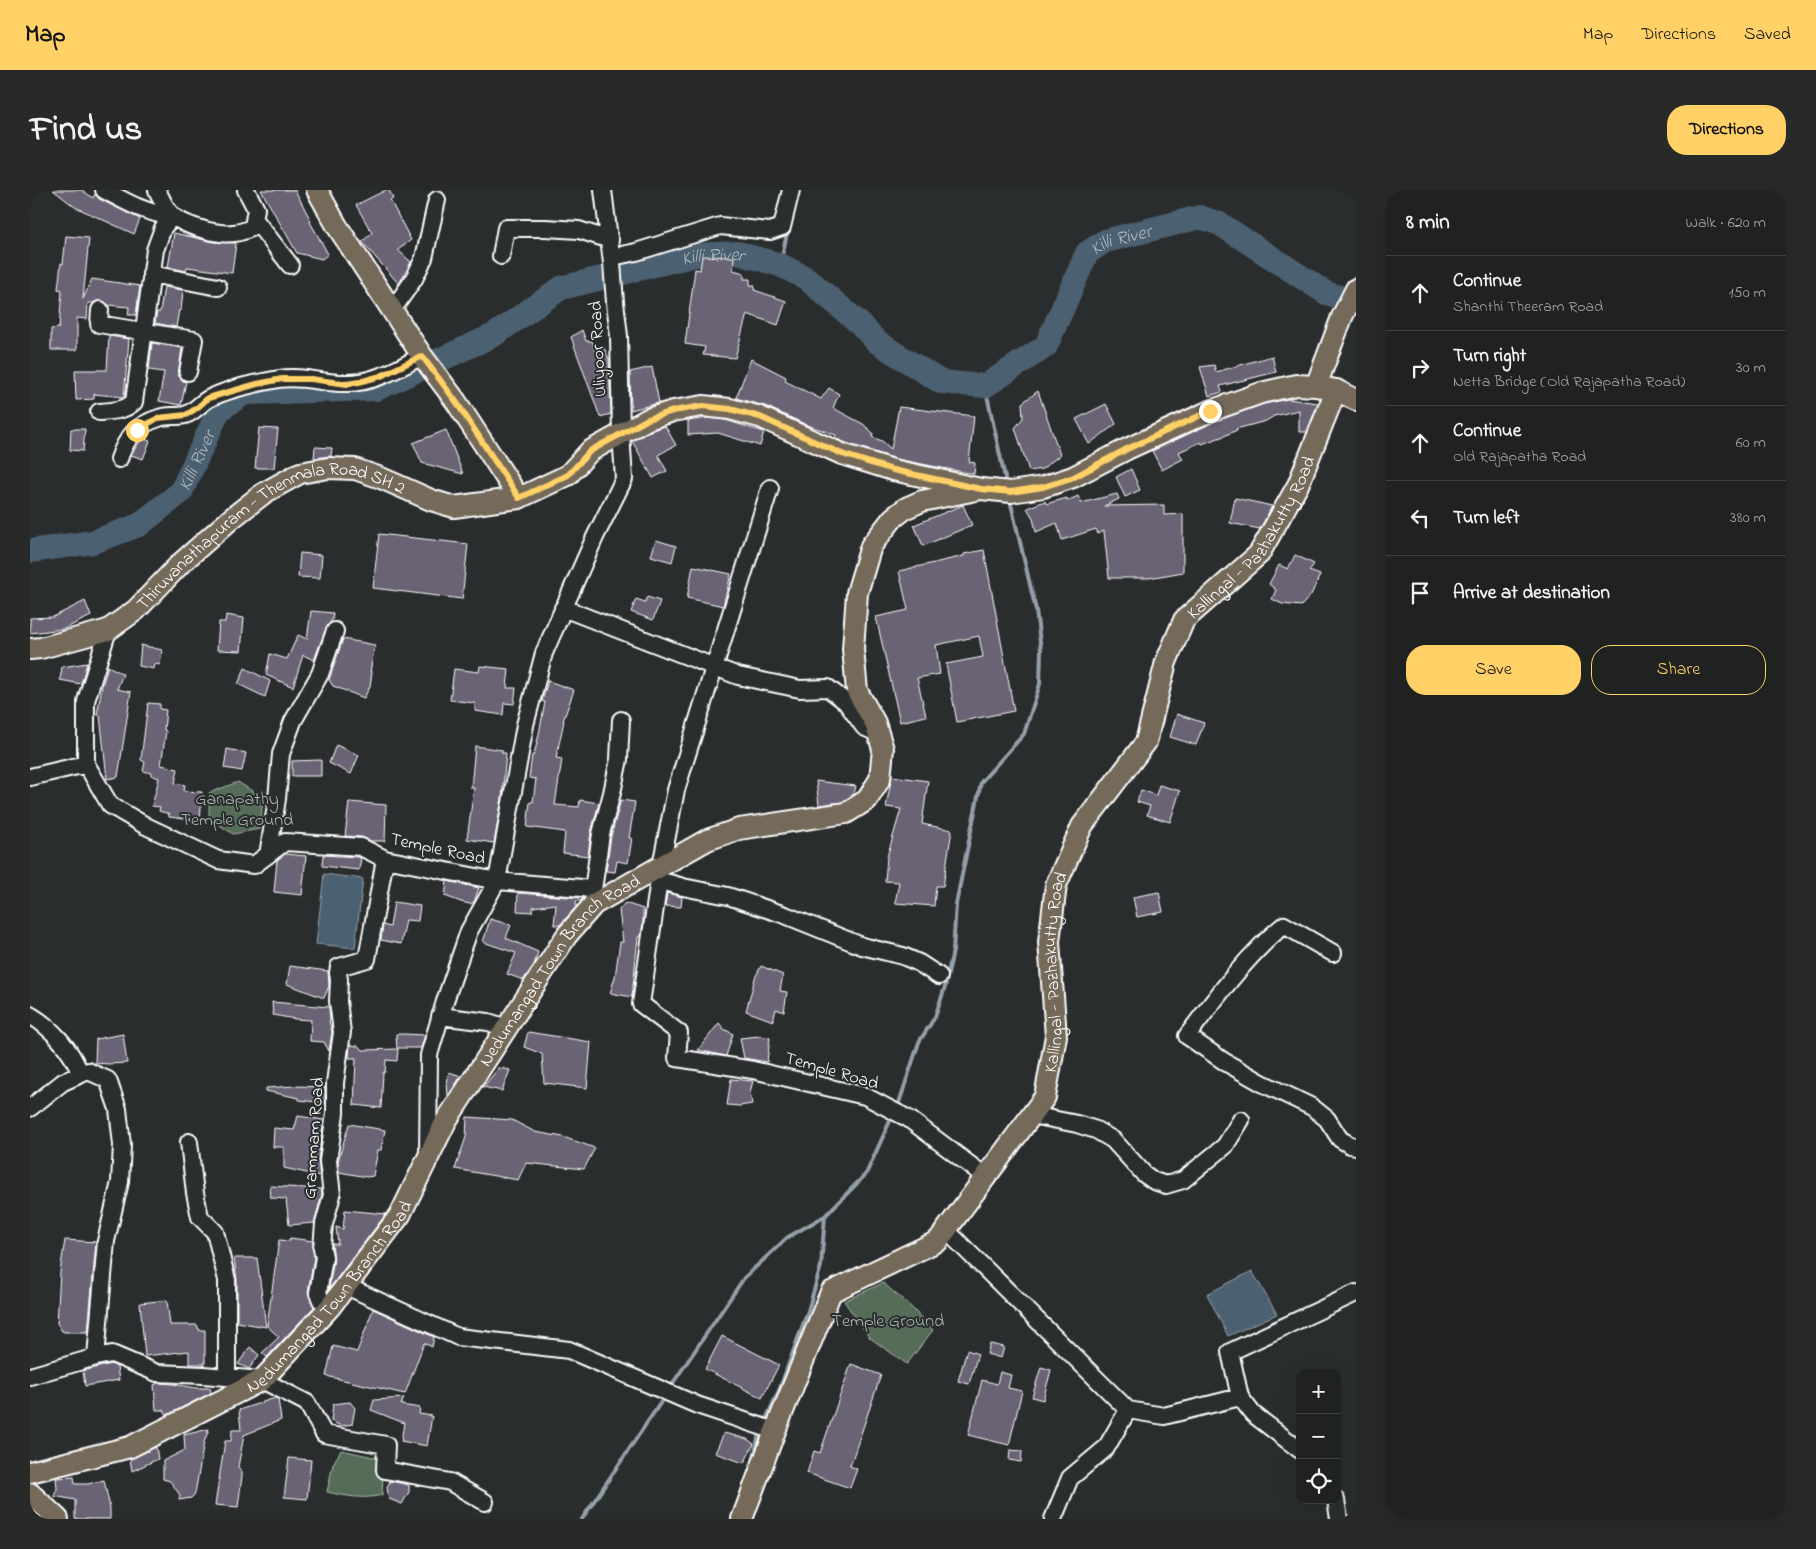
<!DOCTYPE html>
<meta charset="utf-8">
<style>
body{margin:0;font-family:"Indie Flower",sans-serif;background:#282a2a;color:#f1f3f6}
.controls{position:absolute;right:15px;bottom:15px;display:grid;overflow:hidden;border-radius:10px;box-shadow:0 5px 20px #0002}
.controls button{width:45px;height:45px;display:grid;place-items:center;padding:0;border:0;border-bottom:1px solid #3d3f40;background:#202222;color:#f1f3f6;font:25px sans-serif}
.stop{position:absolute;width:15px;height:15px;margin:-11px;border:4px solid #ffd166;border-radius:50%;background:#fff}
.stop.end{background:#ffd166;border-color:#fff;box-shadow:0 1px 5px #0008}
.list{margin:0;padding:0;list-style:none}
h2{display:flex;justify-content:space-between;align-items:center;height:65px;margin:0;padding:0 20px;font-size:21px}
h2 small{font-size:16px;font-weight:400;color:#a2a4a5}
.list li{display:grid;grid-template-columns:32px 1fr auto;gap:15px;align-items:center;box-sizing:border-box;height:75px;padding:0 20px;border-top:1px solid #3d3f40}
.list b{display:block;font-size:19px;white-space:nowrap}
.list p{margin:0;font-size:16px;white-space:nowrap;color:#a2a4a5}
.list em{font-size:16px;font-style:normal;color:#a2a4a5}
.actions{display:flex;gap:10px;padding:15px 20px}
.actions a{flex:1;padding:11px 0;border:1px solid #ffd166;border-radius:20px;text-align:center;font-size:18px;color:#ffd166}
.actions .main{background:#ffd166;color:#111}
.icon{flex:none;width:28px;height:28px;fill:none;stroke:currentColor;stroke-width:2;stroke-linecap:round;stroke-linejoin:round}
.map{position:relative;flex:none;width:1326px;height:1329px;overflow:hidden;border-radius:20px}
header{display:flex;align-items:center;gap:30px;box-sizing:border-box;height:70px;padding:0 25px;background:#ffd166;color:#111}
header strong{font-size:24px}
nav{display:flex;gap:28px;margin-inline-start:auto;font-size:18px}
.intro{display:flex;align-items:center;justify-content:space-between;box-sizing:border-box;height:120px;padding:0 30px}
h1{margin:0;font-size:35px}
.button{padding:12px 22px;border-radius:20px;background:#ffd166;color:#111;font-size:18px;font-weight:700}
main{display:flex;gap:30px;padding:0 30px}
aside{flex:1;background:#202222;border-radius:20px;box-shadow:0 5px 20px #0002}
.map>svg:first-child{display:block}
</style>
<header>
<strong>Map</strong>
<nav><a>Map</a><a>Directions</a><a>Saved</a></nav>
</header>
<div class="intro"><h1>Find us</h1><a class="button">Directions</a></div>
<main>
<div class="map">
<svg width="1326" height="1329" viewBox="0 0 1326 1329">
<rect width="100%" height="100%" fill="#2a2d2e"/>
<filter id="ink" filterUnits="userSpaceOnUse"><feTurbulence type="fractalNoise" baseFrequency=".02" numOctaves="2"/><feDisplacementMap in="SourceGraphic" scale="10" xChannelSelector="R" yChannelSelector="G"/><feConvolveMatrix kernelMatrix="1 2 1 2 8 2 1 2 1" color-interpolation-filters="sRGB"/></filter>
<g filter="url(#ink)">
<path fill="#556c58" stroke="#aab6ac" d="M208,592l25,16 -3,31 -27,5 -24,-16v-25z
M853,1093l27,23 23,24 -26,34 -37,-26 -26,-37z
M311,1260l37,8 5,18 -1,19c-18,5 -37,1 -55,-3l6,-28z"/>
<path fill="#4c616f" stroke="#94a0a9" d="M294,684l39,5 -8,69 -39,-4z
M1222,1081l25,43 -49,22 -21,-42z"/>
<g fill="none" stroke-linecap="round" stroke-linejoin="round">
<path stroke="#94a0a9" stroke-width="4" d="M750,75l8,-36
M955,196l20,92
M869,913l20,-61 16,-25 10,-30 8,-36 3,-47 25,-122 43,-48 16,-50 1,-34 -5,-40 -25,-106
M643,1193l71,-105 44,-41 37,-21
M737,1227l13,-29 28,-77 13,-45 4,-50 41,-42 24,-53
M723,1273l6,-30
M552,1329l79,-117"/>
<path stroke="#4c616f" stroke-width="24" id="s1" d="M0,361l63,-9 46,-17 42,-33 38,-82 26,-17 131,-4 118,-54 67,-47 134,-33 43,-2 42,12 26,13 53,45 18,19 64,40 44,4 61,-40 41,-93 18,-12 95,-24 20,7 106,69 30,9"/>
</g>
<path fill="#6a6374" stroke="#fff" d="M23,0h29l11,8 2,-4 4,5 41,20 -6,15 -59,-27z
M231,0h34l16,31 -1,1 18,32 -6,5 -25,-6z
M356,0h3l4,9 -3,1 21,40 -13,10 13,12 -12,22 -37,-42 10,-9 -16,-28z
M144,43l40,9 22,1 -4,30 -45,-6 -1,4 -18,-4z
M36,46l23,2 -6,61 9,-20 48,7 -4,29h-8l1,-8 -21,-2 -7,-5 -8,3h-5l-1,16 -10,-1v32h-26v-21l8,-1 3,-38 -4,-1 3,-26 2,1z
M672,66l32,1 -1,13 11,3v6h6v6h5l-1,5 32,11 -8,24 -31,-11 -12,44 -32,-3 2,-8 -20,-3 10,-75 5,1z
M134,97l19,3 -2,21 -2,-1 -3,17 -21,-4 2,-11h3z
M552,140l4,11h6l4,12 8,-5 5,11 2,55 -11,3 -29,-80z
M79,146l20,3 -5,58 -30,-3v5l-18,1 -1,-30h32z
M122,153l30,5 -4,27 5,6 3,1 -5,23 -22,-4 5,-29 -15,-2z
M1242,166l4,16 -56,14 2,6 -13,4 -9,-29 14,-2 2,7z
M721,169l35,18 -1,4 36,18 8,-11 10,6 -6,14 30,16 10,9 -1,4 10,4 9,8 8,-42 75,9 -5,46 6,1 -1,11 -78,-15 -50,-16 -11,-5 1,-3 -29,-10 -42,-19 -29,-8z
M622,177l7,36 -28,7 -1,-38z
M1008,201l22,64 -18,14 -13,2 -14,-43 8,-10 -1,-15z
M1258,209l30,4 -11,29h-8v-22l-25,6 -8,5 -30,8 1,1 -13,6 -22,8 -1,-2 -22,10 4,7 -21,11 -10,-19 62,-29 50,-18z
M1076,214l10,20 -27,20 -13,-25z
M678,228l17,2 39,12 -4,14 -42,-13 -30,2v-14z
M635,236l11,19 -18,10 9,16 -14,7 -21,-37 21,-11z
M229,238l19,1 -4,39h-19z
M41,239h14l-2,22 -13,-1z
M416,240l17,44 -41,-11 -9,-20z
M112,248l8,3 -7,18 -12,-4z
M285,257l17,1 -1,8 -17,2z
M1101,279l9,21 -15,7 -9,-20z
M1087,304l2,5 -15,7 60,-1v10l19,-1v58l-34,6h-40l-5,-47 -6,3 -2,-5 -34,11 -5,-17 -21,9 -3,-14 -6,-10 18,-7 1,3 21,-6v3l11,-5 3,7z
M1205,308l37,8 -12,23 -30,-6z
M933,315l9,20 -49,21 -9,-21z
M349,344l89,10 -6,55 -89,-11z
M626,350l20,6 -4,16 -21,-6z
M954,360l30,161 -57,11 -11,-58 37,-7 -4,-21 -43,9 4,29 -23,4 9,38 -26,6 -24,-105 32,-7 -9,-39 65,-15v-2z
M270,363l22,2 -2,23 -22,-1z
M1265,365l19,9 -5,7 11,4 -9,20 -10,11 -19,-2 -10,-5 4,-9 -7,-6 10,-19 9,4z
M663,376l38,8 -8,32 -36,-8z
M617,407l13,4 -7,19 -22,-8 5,-13 9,3z
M55,411l6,15 -27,13 -34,4v-15l23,-1z
M281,421l22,2 -1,7 -6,8 -12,32 -11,-5 -10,32 -27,-12 4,-21 17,5 11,-24 9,4z
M196,425l18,3 -3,33 -24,-1 2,-28h6z
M313,449l32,6 -5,27h2l-2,14 -6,12 -31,-12 -4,-6z
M111,455l21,5 -2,15 -5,-1 -1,5 -15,-3z
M57,473l-6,21 -21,-4 2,-13z
M78,476l15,8 -6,15 14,3 -13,85 -11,2 -7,-64h-3l5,-29z
M450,476l29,3 -2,19h9l-2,16 -10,-1 -1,12 -28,-4v-8l-25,-3 4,-31 25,3z
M215,478l25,13 -5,16 -27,-13z
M518,491l26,9 -11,31h1l-8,37 6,1 -7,46 24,2 1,-7 19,3 -8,29 -3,24 -25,-3 2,-21 -38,-5 3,-25h3l3,-23 -7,-1 3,-23h2l5,-21 6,-32 -3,-1z
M118,513l12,1v5l6,1 -2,20 2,1 -5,34 17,4 -3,14 10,2 -1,6 18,1 -2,29 -31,-4v-3l-10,-3 1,-4 -8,-1 7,-28 -8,-3v-2l-8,-2 2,-9 -4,-2z
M1147,524l27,9 -8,22 -26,-8z
M306,555l23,10 -8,19 -22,-11z
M445,556l27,4v3h4l-4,45 -8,45 -27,-4 7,-51h-3z
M197,559l19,4 -4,18 -18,-3z
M291,570v16h-29v-15z
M862,586l36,5 -6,43 30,6 -9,56h-7l-2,20 -39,-3 4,-21 -14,-1 2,-24 14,-48 -15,-2z
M786,591l40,5 -2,8 -12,8 -23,3z
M1129,595l21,6 -10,31 -23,-7 3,-9 -13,-4 4,-12 15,5z
M591,610l14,2 -6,36h3l-4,25 -11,-2 -2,11 -9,-1 5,-35z
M319,612l37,3 -1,36h-14l-9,-4 -17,-1z
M255,664l21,2 -4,39 -28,-3 3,-32z
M293,665l35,2 3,1 -2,12 -37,-4z
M417,691l32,7 -5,14 -4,2 -9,-2 -16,-6z
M1129,702l4,20 -26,5 -4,-20z
M488,703l63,5h2l-2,3h-5v6l-16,18h-6l2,-21 -23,3 -1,5 -15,-1z
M637,703l15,4 -1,10 -16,-1z
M364,712l26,4 -2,15 -12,-1 -5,24 -20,-4 2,-15 7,2z
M595,713l18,6v13l-2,14 -3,1 -6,60 -22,-4 5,-16 5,-35h3l-4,-32z
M460,729l21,6 -5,13 32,14 -4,13 -11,15 -16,-6 9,-21 -33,-11z
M260,776l38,5 1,15 -5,12 -37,-14z
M731,776l22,9 -3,16 7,1 -3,20 -8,-3 -3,12 -27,-10 9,-33z
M242,812l57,5 1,13 -1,1 3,11 -3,19 -5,-9 -14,-1 1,-21 -16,-1 -22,-4z
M689,833l5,6 9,5 -7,22 -28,-6z
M498,842l63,10 -4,46 -43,-5 -2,-29 -18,-7z
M93,844l4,29 -18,1 -14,-1 1,-24z
M366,844h8l21,1 -4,13h-24z
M729,846l11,2 -3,24 -23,-4 -4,-20z
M320,855l8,1 5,4 35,-1 -1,12 -11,-1 -1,12 -2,1 -2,35 -27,-3 2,-47h-7z
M469,878l11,2 -8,21 -19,-4z
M419,882l12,4 -13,20 -1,-13z
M701,889l22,2 -3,11 2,12 -12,2 -13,-1z
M264,896l31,1v16l-26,-3v-2l-33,-7v-3z
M268,926l26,4 -6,40 2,16 -36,-8v-21h-11l1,-19 20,2z
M437,927l45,3 23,12 28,5 32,11 -11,21 -58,-6 -8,17 -63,-11 11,-32z
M319,934l36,6 -4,20h-3l-5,26 -6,1 -28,-5 -1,-11z
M240,996l51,3 1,5 -8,29 -25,2 -3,-26 -15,-1z
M315,1020l41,4 -57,75 5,-30 -2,-15h6l-2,-17 7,2z
M260,1048l23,3 1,16 -6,35 6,15 -47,50 -5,-4 17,-16 -12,-11 12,-86 11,1z
M35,1050l31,2 -8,90h-24l-2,-1 -5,-8 3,-51z
M204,1068h23l9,69 -29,-5v-42z
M137,1110l3,25h27l2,5h6v34h-16v-13l-44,5 -5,-53z
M343,1119l61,28 -2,10 -8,-4 -19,51 -79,-18 7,-30 24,6z
M692,1146l57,29 -17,33 -57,-29z
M960,1154l14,3 -3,11 -14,-4z
M220,1157l9,8 -10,14 -11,-5z
M937,1160l11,4 -9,30 -11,-3z
M81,1174l6,3 2,13 -34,6 -2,-15z
M821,1174l30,11 -31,91 7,3 -7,19 -43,-15 7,-22 6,2z
M1011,1177l10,3 -8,30 -11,-3z
M970,1182l11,3 -3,13 14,3 -13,54 -41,-10 14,-55 15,4z
M128,1193l15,1 23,4h14l1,5 -44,22 -3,-5h-8l-2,-25z
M245,1208l3,1 3,21 -37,15 -6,32 4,5v4l-4,31 -23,-2 10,-64h6l1,-11h9l-2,-20z
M374,1208l-3,7 19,3 -1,6 13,2 -5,30 -26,-5 3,-18 -33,-13 3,-10z
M320,1212l5,6 -3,16 -11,2 -10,-5 2,-17z
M179,1239l-5,13 -9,52 -4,4 -12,2 1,-5 -10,-14 -7,-2v-18l22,-11 -1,-15z
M694,1243l23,6 7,5 -10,19 -29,-10z
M126,1257l2,12 -26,12 -2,-12z
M980,1260l12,1 -1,11 -12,-2z
M259,1268l22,2 -4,39 -23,-2z
M44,1287l1,7h13l16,-4 6,28v11h-35v-19l-21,-4 3,-7 -1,-11z
M360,1291l19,4v7l-7,12 -13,-5 -2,-12z"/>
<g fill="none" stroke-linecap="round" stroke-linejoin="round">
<defs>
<path id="minor" d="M74,0c22,12 43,24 68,26
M127,0c4,8 8,18 14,24 5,6 14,9 21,12 20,7 41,12 61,1l3,-18 -10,-19
M225,30l35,45
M471,66l5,-28h39l34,2 31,10
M582,67l24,-5 84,-26 50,5 12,-4 9,-37
M121,84l67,13
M363,119l21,-30 10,-21 13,-58
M70,120l-1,14 95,16 -6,32
M69,222c13,-1 25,-1 35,-10l21,-152 8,-22 9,-12
M89,269c7,-21 17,-34 40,-41 8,-3 18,-1 26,-3 10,-3 16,-13 25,-17 21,-10 47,-15 69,-19 23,-4 46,5 68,4 27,0 52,-15 75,-27
M740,298l-94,302 -15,76 -20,138 38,29 -2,25 76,12 112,26 44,23 77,58
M533,418l175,68 62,13 28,-1 18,14 18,25 15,7
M78,440l-22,71v63l24,41 36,21 72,34 36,5 31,-23 76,5 24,12 112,22 85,7 11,2 1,14
M0,587l56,-13
M238,665l9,-56 4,-45 12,-33 27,-47 15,-43
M628,690l25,7 45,9 57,19 77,31 41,10 16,7 20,13
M563,700l8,-56 11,-41 7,-34 2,-39
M1303,763l-49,-28c-36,29 -69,74 -97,111l38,26 37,21 50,24 15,12 13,20 10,6 6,1
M0,825c21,12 43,36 50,59
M410,826l48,6 19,6
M0,918l33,-26 25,-11 20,9 10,29 4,36 -2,37 -14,59 -10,116
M1002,925l45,9 19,6 17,10 31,34 10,7 12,4 17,-5 42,-34 16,-26
M159,952l6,51 5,24 15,15 12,48v97
M398,967l1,-102 17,-57 23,-67 28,-50 28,-156 19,-72 51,-116 29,-58 -3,-46 -2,-97 -4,-34 -3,-39 -9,-73
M916,1040l182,180 -22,38 -36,30 -17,41
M316,1096l112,51 111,13 128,55 78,26
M300,1117l-9,-7 -3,-7 6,-36 -2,-9 2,-24 8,-29 -4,-34 7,-48v-30l7,-51 -4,-31 1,-21 -1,-7 1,-6 28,-8 18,-100
M0,1186l66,-19 16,-3 45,19 46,2 59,5 45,23 17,31 62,11 -1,25 65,12 35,20
M1210,1207l-10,-45 126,-59
M1098,1220l36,6 76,-19 13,17 47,36
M1306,1310l3,19"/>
<g id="major">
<path d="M287,0l20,36 85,130 33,44 64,98"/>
<path d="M1286,196l26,-69 14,-28"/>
<path id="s2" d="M0,459l11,-1 67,-18 28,-20 44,-46 52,-46 32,-25 36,-20 28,-5 27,1 26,9 50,22 23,7 65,-9 49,-23 22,-24 58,-32 25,-8 30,-5 27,3 30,8 82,37 51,16 88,19 30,3 32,-5 30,-10 54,-28 83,-38 51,-18 35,-8 20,1 20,4 20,10"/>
<path id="s3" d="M0,1282l100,-25 132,-67 68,-73 70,-92 46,-94 121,-186 27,-31 113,-64 32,-11 107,-16 21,-13 13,-21 3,-30 -8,-26 -18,-32 -4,-42 4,-56 14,-47 22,-28 13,-10 16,-7 59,-12"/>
<path d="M0,1303l28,26"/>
<path id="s4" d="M712,1329l33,-88 56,-139 107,-51 107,-144 11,-61 -7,-94 7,-57 26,-59 64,-84 20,-80 18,-42 75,-66 39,-69 38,-95"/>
</g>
</defs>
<use href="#minor" stroke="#fff" stroke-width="20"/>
<use href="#major" stroke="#fff" stroke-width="24"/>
<use href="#minor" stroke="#2a2d2e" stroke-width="16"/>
<use href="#major" stroke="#746a5a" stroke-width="20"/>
</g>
</g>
<g fill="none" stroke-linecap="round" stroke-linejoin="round" filter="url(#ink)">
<path stroke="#ffd166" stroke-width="6" d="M107,240l21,-12 28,-3 11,-7 11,-10 49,-14 25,-5h29l36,5 12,-2 22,-6 41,-20 33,44 64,98 49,-23 22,-24 58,-32 25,-8 30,-5 27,3 30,8 82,37 51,16 88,19 30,3 32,-5 31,-10 53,-28 83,-38"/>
</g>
<g text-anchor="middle" stroke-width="4" stroke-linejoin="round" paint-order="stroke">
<g font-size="18" fill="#fff" stroke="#2a2d2e">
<text transform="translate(567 159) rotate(-93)" y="6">Uliyoor Road</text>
<text dy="6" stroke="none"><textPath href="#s4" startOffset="1162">Kallingal - Pazhakutty Road</textPath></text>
<text dy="6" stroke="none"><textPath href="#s2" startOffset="279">Thiruvanathapuram - Thenmala Road SH 2</textPath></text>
<text transform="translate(408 658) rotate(12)" y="6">Temple Road</text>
<text dy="6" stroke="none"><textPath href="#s3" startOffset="762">Nedumangad Town Branch Road</textPath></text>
<text dy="6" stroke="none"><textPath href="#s4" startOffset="668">Kallingal - Pazhakutty Road</textPath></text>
<text transform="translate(802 880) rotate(16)" y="6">Temple Road</text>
<text transform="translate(283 948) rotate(-86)" y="6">Grammam Road</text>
<text dy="6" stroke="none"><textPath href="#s3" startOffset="358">Nedumangad Town Branch Road</textPath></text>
</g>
<g font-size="18" fill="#aab6ac" stroke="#2a2d2e">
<text x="207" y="614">Ganapathy<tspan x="207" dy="21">Temple Ground</tspan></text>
<text x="858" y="1136">Temple Ground</text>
</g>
<g font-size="19" font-style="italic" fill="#aeb8be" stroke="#2a2d2e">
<text dy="7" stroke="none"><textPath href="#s1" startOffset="1311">Killi River</textPath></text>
<text dy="7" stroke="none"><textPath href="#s1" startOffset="786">Killi River</textPath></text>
<text dy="7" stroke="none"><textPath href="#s1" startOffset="201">Killi River</textPath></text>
</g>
</g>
</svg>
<div class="controls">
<button>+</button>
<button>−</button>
<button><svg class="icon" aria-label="locate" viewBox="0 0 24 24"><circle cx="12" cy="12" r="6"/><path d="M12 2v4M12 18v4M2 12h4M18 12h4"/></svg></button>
</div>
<div class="stop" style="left:107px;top:240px"></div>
<div class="stop end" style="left:1180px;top:221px"></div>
</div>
<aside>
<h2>8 min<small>Walk · 620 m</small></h2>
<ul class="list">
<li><svg class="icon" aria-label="ahead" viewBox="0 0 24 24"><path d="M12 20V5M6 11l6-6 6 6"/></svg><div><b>Continue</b><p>Shanthi Theeram Road</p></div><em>150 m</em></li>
<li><svg class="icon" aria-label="right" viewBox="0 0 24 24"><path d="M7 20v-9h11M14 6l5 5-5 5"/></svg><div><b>Turn right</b><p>Netta Bridge (Old Rajapatha Road)</p></div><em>30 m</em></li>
<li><svg class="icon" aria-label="ahead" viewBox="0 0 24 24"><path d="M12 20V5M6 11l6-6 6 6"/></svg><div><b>Continue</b><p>Old Rajapatha Road</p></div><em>60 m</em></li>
<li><svg class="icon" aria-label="left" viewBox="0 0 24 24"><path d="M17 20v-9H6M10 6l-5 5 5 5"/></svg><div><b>Turn left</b></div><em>380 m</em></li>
<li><svg class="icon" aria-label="arrive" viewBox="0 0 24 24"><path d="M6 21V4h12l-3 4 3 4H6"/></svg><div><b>Arrive at destination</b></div></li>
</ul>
<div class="actions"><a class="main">Save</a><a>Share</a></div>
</aside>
</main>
